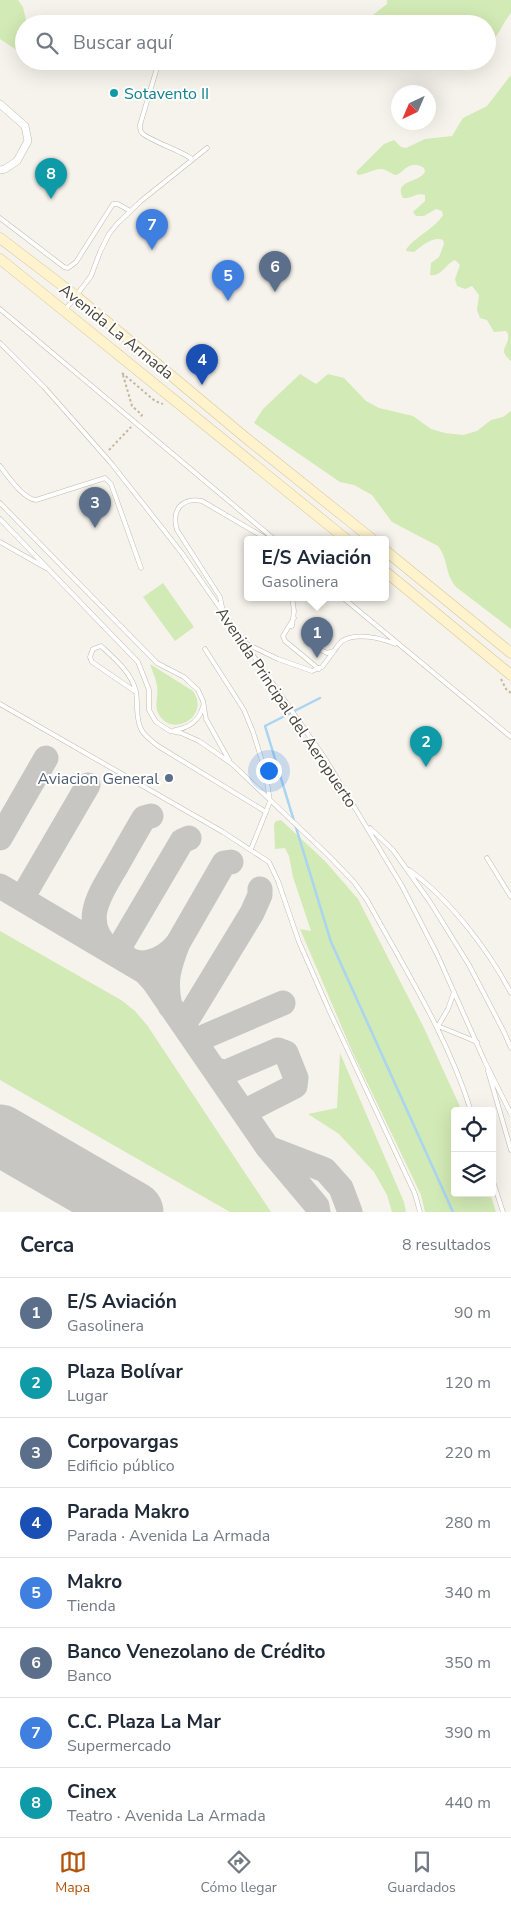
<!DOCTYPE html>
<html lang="es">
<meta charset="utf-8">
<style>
body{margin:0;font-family:"Nunito Sans",sans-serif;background:#f2f2f3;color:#1f2937}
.controls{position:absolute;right:15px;bottom:15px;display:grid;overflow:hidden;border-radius:5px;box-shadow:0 5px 20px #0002}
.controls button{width:45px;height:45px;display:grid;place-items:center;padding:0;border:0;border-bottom:1px solid #e0e1e3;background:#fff;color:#1f2937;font:25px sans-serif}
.compass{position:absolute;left:391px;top:85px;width:45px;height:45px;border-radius:50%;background:#fff;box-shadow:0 5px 20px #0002;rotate:224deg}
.you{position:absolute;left:268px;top:770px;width:18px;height:18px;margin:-12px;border:4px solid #fff;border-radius:50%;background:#1a73e8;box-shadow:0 0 0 8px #1a73e833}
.badge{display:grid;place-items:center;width:32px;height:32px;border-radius:50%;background:#b45309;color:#fff;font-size:16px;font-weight:700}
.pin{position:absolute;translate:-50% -41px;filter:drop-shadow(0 1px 2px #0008)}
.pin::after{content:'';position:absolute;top:26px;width:18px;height:15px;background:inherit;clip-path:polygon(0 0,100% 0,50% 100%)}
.popup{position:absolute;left:244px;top:536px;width:145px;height:65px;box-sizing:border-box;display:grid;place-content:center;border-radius:5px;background:#fff;filter:drop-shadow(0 1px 4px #0005);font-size:16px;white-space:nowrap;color:#747a83}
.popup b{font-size:19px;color:#1f2937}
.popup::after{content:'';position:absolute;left:50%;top:100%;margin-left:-10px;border:10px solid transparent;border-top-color:#fff}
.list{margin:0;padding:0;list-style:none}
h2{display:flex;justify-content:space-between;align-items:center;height:65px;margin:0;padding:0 20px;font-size:21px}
h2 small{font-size:16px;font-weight:400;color:#747a83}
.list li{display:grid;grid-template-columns:32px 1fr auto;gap:15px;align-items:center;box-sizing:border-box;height:70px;padding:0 20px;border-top:1px solid #e0e1e3}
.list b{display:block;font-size:19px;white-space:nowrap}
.list p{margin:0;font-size:16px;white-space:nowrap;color:#747a83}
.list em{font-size:16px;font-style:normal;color:#747a83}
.icon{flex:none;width:28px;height:28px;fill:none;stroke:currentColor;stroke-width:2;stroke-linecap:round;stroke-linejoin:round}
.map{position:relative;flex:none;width:511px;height:1212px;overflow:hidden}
.search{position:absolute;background:#fff;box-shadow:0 5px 20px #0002;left:15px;right:15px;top:15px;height:55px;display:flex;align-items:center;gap:12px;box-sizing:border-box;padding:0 18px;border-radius:28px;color:#747a83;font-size:19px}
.sheet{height:625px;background:#fff}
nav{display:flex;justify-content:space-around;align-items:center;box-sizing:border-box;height:70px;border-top:1px solid #e0e1e3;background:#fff;font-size:14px;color:#747a83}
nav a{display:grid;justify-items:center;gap:2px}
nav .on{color:#b45309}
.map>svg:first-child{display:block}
</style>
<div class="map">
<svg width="511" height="1212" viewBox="0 0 511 1212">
<rect width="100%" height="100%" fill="#f6f3ec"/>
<path fill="#d2eab5" d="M0,0h18l5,7 4,17h-3v31l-24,-16z
M387,0h124v13c-9,10 -12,25 -24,31v-20h-126l26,-20z
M511,75v286c-15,-13 -1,-13 -3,-27l-2,-3 -12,1 -7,-12 -7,-2 -3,-8 2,-15 -7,-9 -7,3 -8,-3 -2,-7 5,-14 -5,-5c-10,4 -13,17 -25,15l1,-12 8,-6 5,-13 -1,-4c-10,-4 -21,6 -29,12l-8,-1c2,-10 29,-22 37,-36l-1,-4 -6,-2 -12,7h-8l-3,-4 12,-11v-6c-8,-3 -14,4 -22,3 -10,-18 16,-15 22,-26l-1,-4c-15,-10 -21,6 -28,7 -4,0 -9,-6 -15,-6 -7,0 -15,5 -23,6l-2,-3 28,-28 10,-4 7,7 5,1 19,-9 27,-3 11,-18 24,-12z
M300,374l16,10 12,-10 16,4 22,23 13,7 34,8 18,13 14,4 18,2 14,-4 14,-11 12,-3 8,-6v218l-55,-42c-12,-15 -7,-27 -18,-41l-46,-24 -20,-27 -18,-10 -14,-3 -86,-59 9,-14z
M163,583l31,44 -19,14 -32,-44z
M150,664l43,27c18,26 -22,48 -35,22 -4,-9 1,-18 -1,-27 -1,-8 -5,-15 -7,-22z
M281,820l44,41 33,38 66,129 38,83h-7v82h35l6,19h-71l-4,-17 -69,-144 -52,-122 11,2 -18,-54 -4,-21 -4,-8 -10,1 -1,-25 2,-3z
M0,931l121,69 14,11 12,14 124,187h-41l-230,-132z
M340,1053l64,149 2,10h-14l-5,-17 -13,-23 -35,-38 -31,-20 29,-6z"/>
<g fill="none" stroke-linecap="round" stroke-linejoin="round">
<path stroke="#a9d4f2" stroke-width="2.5" d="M320,698l-55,28 66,216 122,270"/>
<path stroke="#c8c6c3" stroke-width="25" d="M151,816l-7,2c-9,15 -18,31 -27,47 -16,28 -38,56 -8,84l10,-1c13,26 45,14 59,-5 -9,23 -14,38 -8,63
M0,838l46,-80
M0,886l145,86 9,10 114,166 57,22 16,18 9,24
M25,893l63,-108
M178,943l46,-80 7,-1
M119,948l63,-107 7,-3
M190,1015l62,-102 8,-18v-6
M206,1036l77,-33
M214,1069l8,3 7,-1 49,-21 8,3 10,25 -1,8 -51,26
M269,1149l48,57 1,6"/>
<path stroke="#c8c6c3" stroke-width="61" d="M0,1135l133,77"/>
<defs>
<path id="service" d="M159,61l-19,64c0,3 0,6 2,8 4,6 40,18 50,26
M0,218l64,49 4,1 8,-6 37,-58h5l12,7
M0,309l274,230
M66,309l25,-33 9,-24 9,-18 8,-10 24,-23 66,-53
M0,343l45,45 66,75 70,89 145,208 76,126 35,68 48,108 26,52
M0,466c8,10 23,33 36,34l69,-22 6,6 30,84
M0,503l157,160 27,14 14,13 5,11 3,18 23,41
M0,519l138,143 11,28v20l7,12 14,9 11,2 18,8 33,23 97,92 25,26 13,18c38,69 80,135 104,211
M0,542l46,26
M342,597l169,140
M223,612l-3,-15 -43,-67c-6,-20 5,-33 25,-29l65,38
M294,618l-11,18 2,5 34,28
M292,626l2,-15 -2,-14
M245,643l33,16 34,12 10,-4 12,-16
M205,649l39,61 9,22 12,38 5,31 -4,11
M321,650l6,3 7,-2c2,-3 5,-7 8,-10 14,-9 39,-3 53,3
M136,692l-44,-30 -2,-5 3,-8 8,-3c13,12 31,27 35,46 1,5 1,11 1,16 1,21 4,25 21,38l108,66 -15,37
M0,704l223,128 46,30 9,19 21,61 30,68 86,184 5,18
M175,730c14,-2 25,-10 28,-24
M370,828l23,22 37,52 39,63 35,67 7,16
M487,858l24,39
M409,870c40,28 80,81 102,123
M454,992l-6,17 -10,17 39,16
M488,1071l23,79
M492,1178l11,34"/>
<path id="minor" d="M0,104l25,22 3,15 -11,20 -12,8 -5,1"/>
<path id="secondary" d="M0,238l76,58 170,142 126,101
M0,259l346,280
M386,551l125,102
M386,572l125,103"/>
</defs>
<use href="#service" stroke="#c2bbae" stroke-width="5"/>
<use href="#minor" stroke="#c2bbae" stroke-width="8"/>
<use href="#secondary" stroke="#d6c79b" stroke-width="11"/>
<path stroke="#c4b79f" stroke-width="2" stroke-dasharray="2.5 2.5" stroke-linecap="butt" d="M122,373l33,28 8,3
M123,375l9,31 10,9 -2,3
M109,450l22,-23
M501,679l5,10 5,4"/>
<use href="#service" stroke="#fff" stroke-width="4"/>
<use href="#minor" stroke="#fff" stroke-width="7"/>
<use href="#secondary" stroke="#fff3cd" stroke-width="10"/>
</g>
<circle fill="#0f9aa8" stroke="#fff" stroke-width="2" cx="114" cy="93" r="5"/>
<circle fill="#5c6f8a" stroke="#fff" stroke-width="2" cx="169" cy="778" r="5"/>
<g text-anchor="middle" stroke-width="4" stroke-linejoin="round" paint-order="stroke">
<g font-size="16" fill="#0d838f" stroke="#fff" text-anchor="start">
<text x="124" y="99">Sotavento II</text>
</g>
<g font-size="16" fill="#4b4439" stroke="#fff">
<text transform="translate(117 331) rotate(39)" y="6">Avenida La Armada</text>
<text transform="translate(287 707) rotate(56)" y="6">Avenida Principal del Aeropuerto</text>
</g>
<g font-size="16" fill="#4e5e75" stroke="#fff" text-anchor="end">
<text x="159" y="784">Aviacion General</text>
</g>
</g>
</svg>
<div class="controls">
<button><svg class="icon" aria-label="locate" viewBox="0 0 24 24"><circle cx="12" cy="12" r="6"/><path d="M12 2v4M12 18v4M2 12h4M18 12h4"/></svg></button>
<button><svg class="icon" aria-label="layers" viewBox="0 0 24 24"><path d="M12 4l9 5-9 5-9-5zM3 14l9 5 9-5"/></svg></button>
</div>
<svg class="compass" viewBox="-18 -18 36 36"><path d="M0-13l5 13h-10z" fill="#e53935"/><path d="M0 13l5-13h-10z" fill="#747a83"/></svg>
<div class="you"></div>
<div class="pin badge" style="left:317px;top:658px;background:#5c6f8a">1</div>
<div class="popup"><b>E/S Aviación</b>Gasolinera</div>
<div class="pin badge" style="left:426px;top:767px;background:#0f9aa8">2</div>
<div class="pin badge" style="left:95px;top:528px;background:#5c6f8a">3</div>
<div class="pin badge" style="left:202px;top:385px;background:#1a4fb4">4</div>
<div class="pin badge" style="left:228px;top:301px;background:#3f7fe0">5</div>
<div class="pin badge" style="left:275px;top:292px;background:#5c6f8a">6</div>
<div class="pin badge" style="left:152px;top:250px;background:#3f7fe0">7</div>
<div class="pin badge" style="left:51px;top:199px;background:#0f9aa8">8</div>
<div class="search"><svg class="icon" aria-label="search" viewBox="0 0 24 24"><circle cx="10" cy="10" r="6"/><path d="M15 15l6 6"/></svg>Buscar aquí</div>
</div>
<section class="sheet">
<h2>Cerca<small>8 resultados</small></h2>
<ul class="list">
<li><span class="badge" style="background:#5c6f8a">1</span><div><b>E/S Aviación</b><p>Gasolinera</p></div><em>90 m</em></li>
<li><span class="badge" style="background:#0f9aa8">2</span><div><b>Plaza Bolívar</b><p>Lugar</p></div><em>120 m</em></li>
<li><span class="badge" style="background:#5c6f8a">3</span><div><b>Corpovargas</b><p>Edificio público</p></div><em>220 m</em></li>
<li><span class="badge" style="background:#1a4fb4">4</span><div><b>Parada Makro</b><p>Parada · Avenida La Armada</p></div><em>280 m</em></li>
<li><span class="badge" style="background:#3f7fe0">5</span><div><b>Makro</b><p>Tienda</p></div><em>340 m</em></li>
<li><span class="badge" style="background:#5c6f8a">6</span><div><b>Banco Venezolano de Crédito</b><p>Banco</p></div><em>350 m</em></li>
<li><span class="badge" style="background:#3f7fe0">7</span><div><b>C.C. Plaza La Mar</b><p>Supermercado</p></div><em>390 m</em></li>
<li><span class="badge" style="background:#0f9aa8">8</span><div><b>Cinex</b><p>Teatro · Avenida La Armada</p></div><em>440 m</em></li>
</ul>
</section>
<nav>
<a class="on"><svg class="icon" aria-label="map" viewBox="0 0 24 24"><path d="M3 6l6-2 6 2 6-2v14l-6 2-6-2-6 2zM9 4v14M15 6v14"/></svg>Mapa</a>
<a><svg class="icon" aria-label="directions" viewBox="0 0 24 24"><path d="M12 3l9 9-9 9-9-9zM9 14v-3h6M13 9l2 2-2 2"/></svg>Cómo llegar</a>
<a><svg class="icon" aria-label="saved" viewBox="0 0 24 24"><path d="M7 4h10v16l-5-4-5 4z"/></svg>Guardados</a>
</nav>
